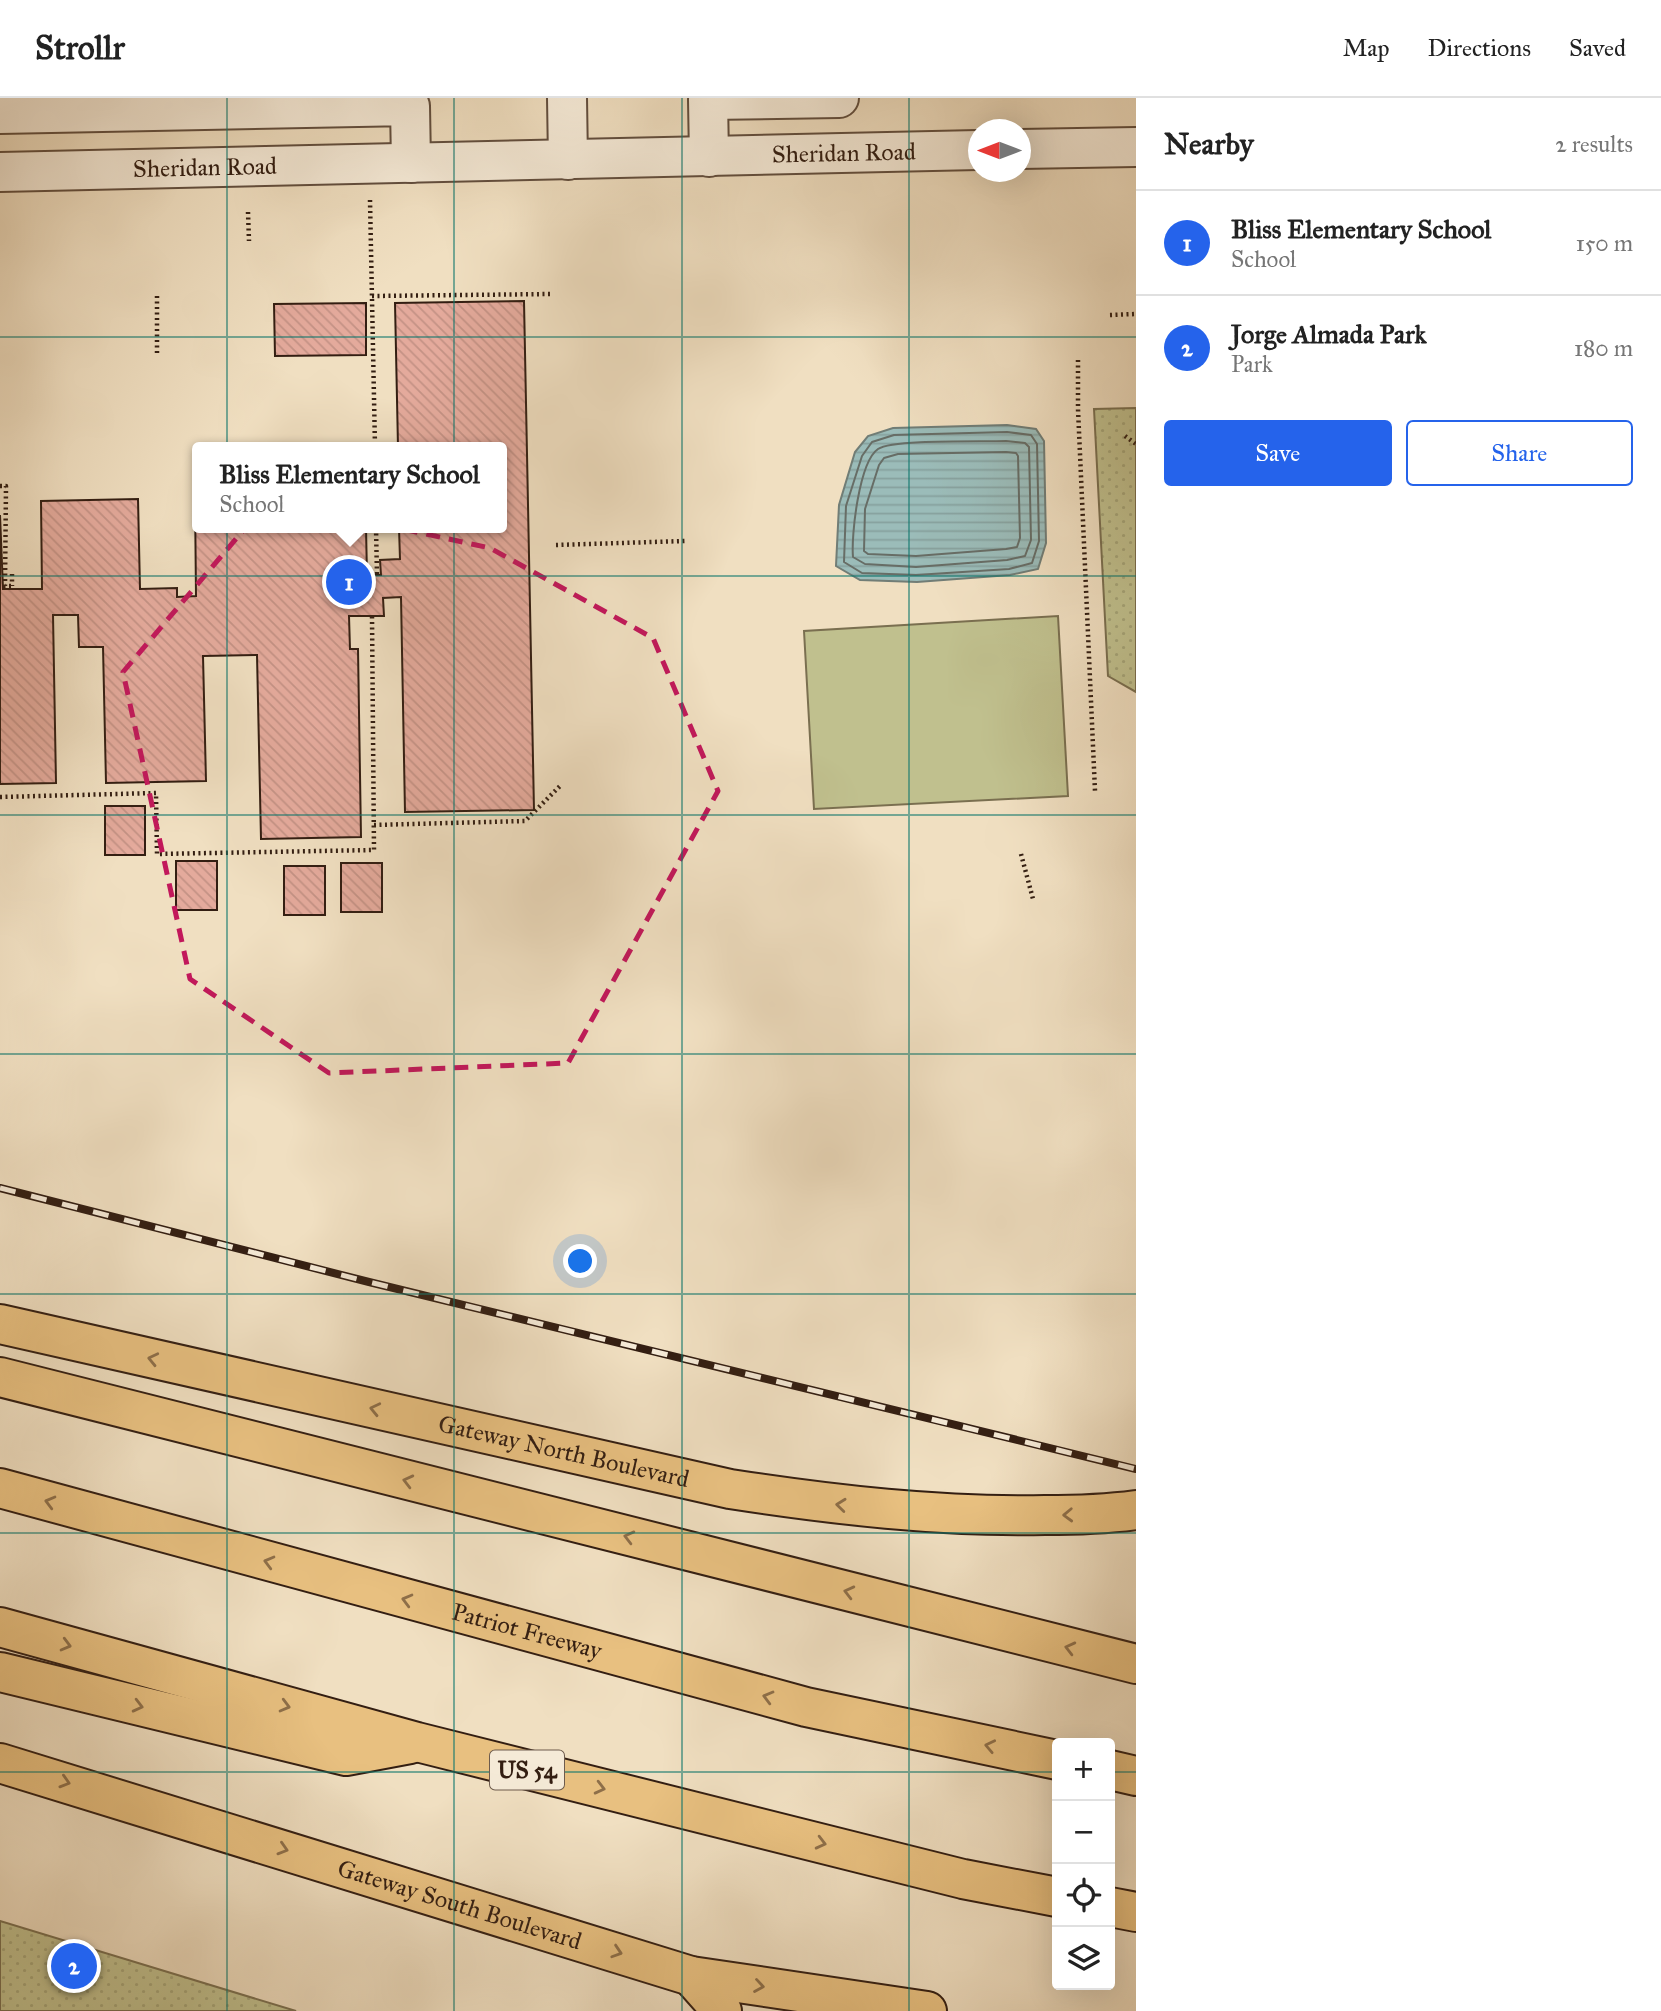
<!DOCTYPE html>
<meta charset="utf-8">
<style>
body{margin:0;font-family:"IM FELL Great Primer",serif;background:#f2f2f2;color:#222}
.controls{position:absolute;right:21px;bottom:21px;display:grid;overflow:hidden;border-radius:7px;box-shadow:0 7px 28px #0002}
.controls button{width:63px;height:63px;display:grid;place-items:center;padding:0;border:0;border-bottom:2px solid #e0e0e0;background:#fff;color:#222;font:35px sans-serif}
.compass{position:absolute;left:968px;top:21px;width:63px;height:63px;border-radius:50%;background:#fff;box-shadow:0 7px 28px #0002;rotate:270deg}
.you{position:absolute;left:581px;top:1164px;width:24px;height:24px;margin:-18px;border:5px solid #fff;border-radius:50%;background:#1a73e8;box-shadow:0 0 0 10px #1a73e833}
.badge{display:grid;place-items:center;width:46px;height:46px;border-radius:50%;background:#2563eb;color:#fff;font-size:23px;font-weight:700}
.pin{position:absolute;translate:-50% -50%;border:4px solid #fff;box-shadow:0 2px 7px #0006}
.popup{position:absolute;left:192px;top:344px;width:315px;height:91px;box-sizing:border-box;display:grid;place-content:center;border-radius:7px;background:#fff;filter:drop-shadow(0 2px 5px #0005);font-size:23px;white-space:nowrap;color:#767676}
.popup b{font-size:26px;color:#222}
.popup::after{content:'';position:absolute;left:50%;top:100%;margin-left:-14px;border:14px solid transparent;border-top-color:#fff}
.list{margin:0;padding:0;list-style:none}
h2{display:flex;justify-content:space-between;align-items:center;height:91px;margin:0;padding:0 28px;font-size:30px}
h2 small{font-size:23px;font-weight:400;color:#767676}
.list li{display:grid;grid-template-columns:46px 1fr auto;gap:21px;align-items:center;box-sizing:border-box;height:105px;padding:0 28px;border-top:2px solid #e0e0e0}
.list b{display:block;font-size:26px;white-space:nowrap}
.list p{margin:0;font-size:23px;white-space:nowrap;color:#767676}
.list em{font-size:23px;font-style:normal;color:#767676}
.actions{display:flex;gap:14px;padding:21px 28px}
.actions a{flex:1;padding:16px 0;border:2px solid #2563eb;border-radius:7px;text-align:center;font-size:24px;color:#2563eb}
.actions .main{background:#2563eb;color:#fff}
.icon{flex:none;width:38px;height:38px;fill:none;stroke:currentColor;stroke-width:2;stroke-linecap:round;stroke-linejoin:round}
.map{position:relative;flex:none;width:1136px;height:1913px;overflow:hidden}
header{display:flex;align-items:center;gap:42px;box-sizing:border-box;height:98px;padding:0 35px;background:#fff;border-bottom:2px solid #e0e0e0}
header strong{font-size:33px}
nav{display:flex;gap:38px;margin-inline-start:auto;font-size:24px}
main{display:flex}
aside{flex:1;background:#fff}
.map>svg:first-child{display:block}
</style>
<header>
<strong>Strollr</strong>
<nav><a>Map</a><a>Directions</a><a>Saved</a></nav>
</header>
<main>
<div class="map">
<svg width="1136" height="1913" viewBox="0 0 1136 1913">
<defs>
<pattern id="grass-dots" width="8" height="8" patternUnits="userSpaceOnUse" patternTransform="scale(1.75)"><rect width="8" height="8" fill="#c0c08e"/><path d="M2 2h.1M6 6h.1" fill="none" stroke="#a5a579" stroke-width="1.8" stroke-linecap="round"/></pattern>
<pattern id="water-rules" width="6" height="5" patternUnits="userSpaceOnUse" patternTransform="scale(1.75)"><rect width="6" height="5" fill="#9bbcb9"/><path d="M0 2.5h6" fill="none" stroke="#86a19e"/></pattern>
<pattern id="building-back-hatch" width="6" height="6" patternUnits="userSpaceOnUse" patternTransform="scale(1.75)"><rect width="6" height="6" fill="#e4aa9c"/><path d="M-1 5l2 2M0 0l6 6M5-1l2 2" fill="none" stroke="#c49285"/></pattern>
</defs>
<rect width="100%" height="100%" fill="#f0dfc1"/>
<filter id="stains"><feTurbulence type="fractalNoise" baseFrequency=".00286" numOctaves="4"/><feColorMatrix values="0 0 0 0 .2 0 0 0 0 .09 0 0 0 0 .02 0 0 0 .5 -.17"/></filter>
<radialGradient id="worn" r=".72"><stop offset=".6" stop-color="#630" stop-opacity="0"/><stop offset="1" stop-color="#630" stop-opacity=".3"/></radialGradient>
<path fill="url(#grass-dots)" stroke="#7a6f50" stroke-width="2" d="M1136,310v284l-28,-16 -14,-267z
M0,1823l296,90h-296z"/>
<path fill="#c0c08e" stroke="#7a6f50" stroke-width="2" d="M1058,518l10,180 -254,13 -10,-178z"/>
<path fill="url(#water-rules)" stroke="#717d76" stroke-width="2" d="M1007,327l29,4 8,12 2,102 -8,26 -28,6 -93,7 -57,-2 -24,-14 3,-61 16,-53 13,-16 25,-8z"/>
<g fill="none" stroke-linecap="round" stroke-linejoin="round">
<path stroke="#676d66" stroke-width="2" d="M1007,334l24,3 6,9 2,97 -7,22 -23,6 -93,6 -54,-2 -18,-11 2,-56 16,-50 10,-14 22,-7z
M1006,343l19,2 4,4 2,93 -6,16 -18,4 -91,7 -51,-3 -12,-7c-2,-21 6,-95 25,-108 15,-10 105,-7 128,-8z
M1006,354l10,1 2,3 2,82 -3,9 -11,2 -90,7 -48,-2 -4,-3 1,-42 14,-44 5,-7 14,-4z"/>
</g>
<path fill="url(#building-back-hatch)" stroke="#331e12" stroke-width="2" d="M524,203l10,509 -129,2 -4,-215 -18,1 1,18h-35l1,33h8l3,188 -100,2 -4,-184 -54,1 3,125 -100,2 -3,-136h-24l-1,-32h-25l3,168 -56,1v-269l3,74h39l-1,-88 97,-2 2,90 37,-1v9l19,-1 -1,-99h2v31h169l1,47h14l-1,-15 20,-1 -1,-31h102v-81h-103l-3,-144z
M366,205v52l-91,1 -1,-52z
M105,708h40v49h-40z
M176,763h41v49h-41z
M341,765h41v49h-41z
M284,768h41v49h-41z"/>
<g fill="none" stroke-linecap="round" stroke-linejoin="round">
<defs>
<g id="minor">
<path d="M567,0l1,62"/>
<path d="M0,16l410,-8 1,57"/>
<path d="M1020,51l116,-2"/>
<path d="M709,59l-1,-57 131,-2"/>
<path id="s1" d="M0,74l978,-22"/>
</g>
<g id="major">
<path id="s2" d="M0,1226l730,165c104,16 209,28 315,26 30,0 61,-1 91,-5"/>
<path id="s3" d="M0,1665l691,213 236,35"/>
<path d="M691,1878l31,35"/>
</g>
<g id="highway">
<path d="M0,1279l1136,287"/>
<path id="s4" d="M0,1390l806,219 251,53"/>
<path d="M0,1529l417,115 546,137 94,18"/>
<path d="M0,1574l346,84 64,-12"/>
<path d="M1110,1672l26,6"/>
<path d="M1110,1809l26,5"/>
</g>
</defs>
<use href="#minor" stroke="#624e3e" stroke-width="42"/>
<use href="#major" stroke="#331e12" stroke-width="42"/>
<use href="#highway" stroke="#331e12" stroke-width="42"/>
<path stroke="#331e12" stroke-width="4.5" stroke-dasharray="2 3.5" stroke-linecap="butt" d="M370,102l5,247
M248,114l1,29
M157,198v59
M372,198l179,-2
M1110,217l26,-1
M1078,262v49l17,382
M1125,338l11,8
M0,388h6l-1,100h7
M376,430l1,47
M556,447l129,-4
M12,476v12
M0,699l156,-4 1,61 217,-4 -2,-234
M374,727l151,-4 36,-36
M1021,756l12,45"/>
<use href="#minor" stroke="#f5ead7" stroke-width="38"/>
<use href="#major" stroke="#e8c080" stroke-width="38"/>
<use href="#highway" stroke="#e8c080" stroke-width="38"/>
<defs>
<path id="rail" d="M0,1090l369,94 767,187"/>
</defs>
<use href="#rail" stroke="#331e12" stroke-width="8"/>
<use href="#rail" stroke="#f5ead7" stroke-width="5" stroke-dasharray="16" stroke-linecap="butt"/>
</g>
<defs><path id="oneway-chevron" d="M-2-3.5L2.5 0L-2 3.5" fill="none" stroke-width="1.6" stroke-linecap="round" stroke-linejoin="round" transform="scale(1.75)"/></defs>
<g stroke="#8e6f49">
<use href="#oneway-chevron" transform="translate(153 1261) rotate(-167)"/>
<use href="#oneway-chevron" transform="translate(375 1311) rotate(-167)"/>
<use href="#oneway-chevron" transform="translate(408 1383) rotate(-166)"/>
<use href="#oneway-chevron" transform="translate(50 1404) rotate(-165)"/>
<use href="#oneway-chevron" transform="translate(841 1407) rotate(-174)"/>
<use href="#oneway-chevron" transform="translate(1068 1417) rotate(178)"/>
<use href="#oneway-chevron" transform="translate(629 1439) rotate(-166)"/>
<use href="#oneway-chevron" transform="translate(269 1464) rotate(-165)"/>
<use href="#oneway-chevron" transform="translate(849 1494) rotate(-166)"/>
<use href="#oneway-chevron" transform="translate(407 1502) rotate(-165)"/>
<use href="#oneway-chevron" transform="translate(66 1547) rotate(15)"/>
<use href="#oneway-chevron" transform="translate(1070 1550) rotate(-166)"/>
<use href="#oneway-chevron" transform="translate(768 1599) rotate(-165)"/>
<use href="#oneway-chevron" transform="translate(138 1608) rotate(14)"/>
<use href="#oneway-chevron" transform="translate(285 1608) rotate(15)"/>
<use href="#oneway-chevron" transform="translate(990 1648) rotate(-168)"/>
<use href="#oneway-chevron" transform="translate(65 1684) rotate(17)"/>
<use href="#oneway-chevron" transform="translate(600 1690) rotate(14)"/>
<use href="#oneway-chevron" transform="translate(821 1745) rotate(14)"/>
<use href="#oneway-chevron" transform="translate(283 1751) rotate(17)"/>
<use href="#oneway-chevron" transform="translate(617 1854) rotate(18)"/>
<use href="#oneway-chevron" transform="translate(759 1888) rotate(9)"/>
</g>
<path fill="none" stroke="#c2185b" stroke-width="5" stroke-dasharray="14 9" stroke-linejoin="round" d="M269,402l221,48 163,90 65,153 -150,272 -239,10 -139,-94 -67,-307z"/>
<path fill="none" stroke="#0f766e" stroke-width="2" stroke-opacity="0.55" d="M227,0v1913M454,0v1913M682,0v1913M909,0v1913M0,239h1136M0,478h1136M0,717h1136M0,956h1136M0,1196h1136M0,1435h1136M0,1674h1057M1110,1674h26"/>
<g text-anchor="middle" stroke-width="5" stroke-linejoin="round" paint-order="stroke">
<rect fill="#f5ead7" stroke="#6d5b4d" stroke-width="2" x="490" y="1652.5" width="74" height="39" rx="5"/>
<g font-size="23" font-weight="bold" fill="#331e12">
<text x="527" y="1680">US 54</text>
</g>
<g font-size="24" fill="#331e12" stroke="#f5ead7">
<text dy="8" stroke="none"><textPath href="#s1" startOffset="844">Sheridan Road</textPath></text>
<text dy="8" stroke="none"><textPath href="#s1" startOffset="205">Sheridan Road</textPath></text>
<text dy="8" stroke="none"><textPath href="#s2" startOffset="578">Gateway North Boulevard</textPath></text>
<text dy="8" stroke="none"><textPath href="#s4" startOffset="546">Patriot Freeway</textPath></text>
<text dy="8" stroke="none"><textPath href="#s3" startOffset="481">Gateway South Boulevard</textPath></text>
</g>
</g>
<rect width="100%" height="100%" filter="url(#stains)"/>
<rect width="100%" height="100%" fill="url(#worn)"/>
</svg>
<div class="controls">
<button>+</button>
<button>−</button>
<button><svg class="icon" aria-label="locate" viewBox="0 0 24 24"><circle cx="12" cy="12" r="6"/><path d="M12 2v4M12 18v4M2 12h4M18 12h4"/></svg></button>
<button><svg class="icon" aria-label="layers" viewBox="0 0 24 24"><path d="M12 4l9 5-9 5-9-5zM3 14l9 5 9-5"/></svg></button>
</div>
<svg class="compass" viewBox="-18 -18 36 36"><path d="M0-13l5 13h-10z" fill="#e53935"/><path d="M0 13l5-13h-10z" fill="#767676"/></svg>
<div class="you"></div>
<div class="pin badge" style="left:349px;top:484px">1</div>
<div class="popup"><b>Bliss Elementary School</b>School</div>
<div class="pin badge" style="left:74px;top:1868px">2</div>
</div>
<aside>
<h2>Nearby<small>2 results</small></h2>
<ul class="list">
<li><span class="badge">1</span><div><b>Bliss Elementary School</b><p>School</p></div><em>150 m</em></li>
<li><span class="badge">2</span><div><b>Jorge Almada Park</b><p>Park</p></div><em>180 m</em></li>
</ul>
<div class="actions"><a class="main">Save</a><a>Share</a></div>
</aside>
</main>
